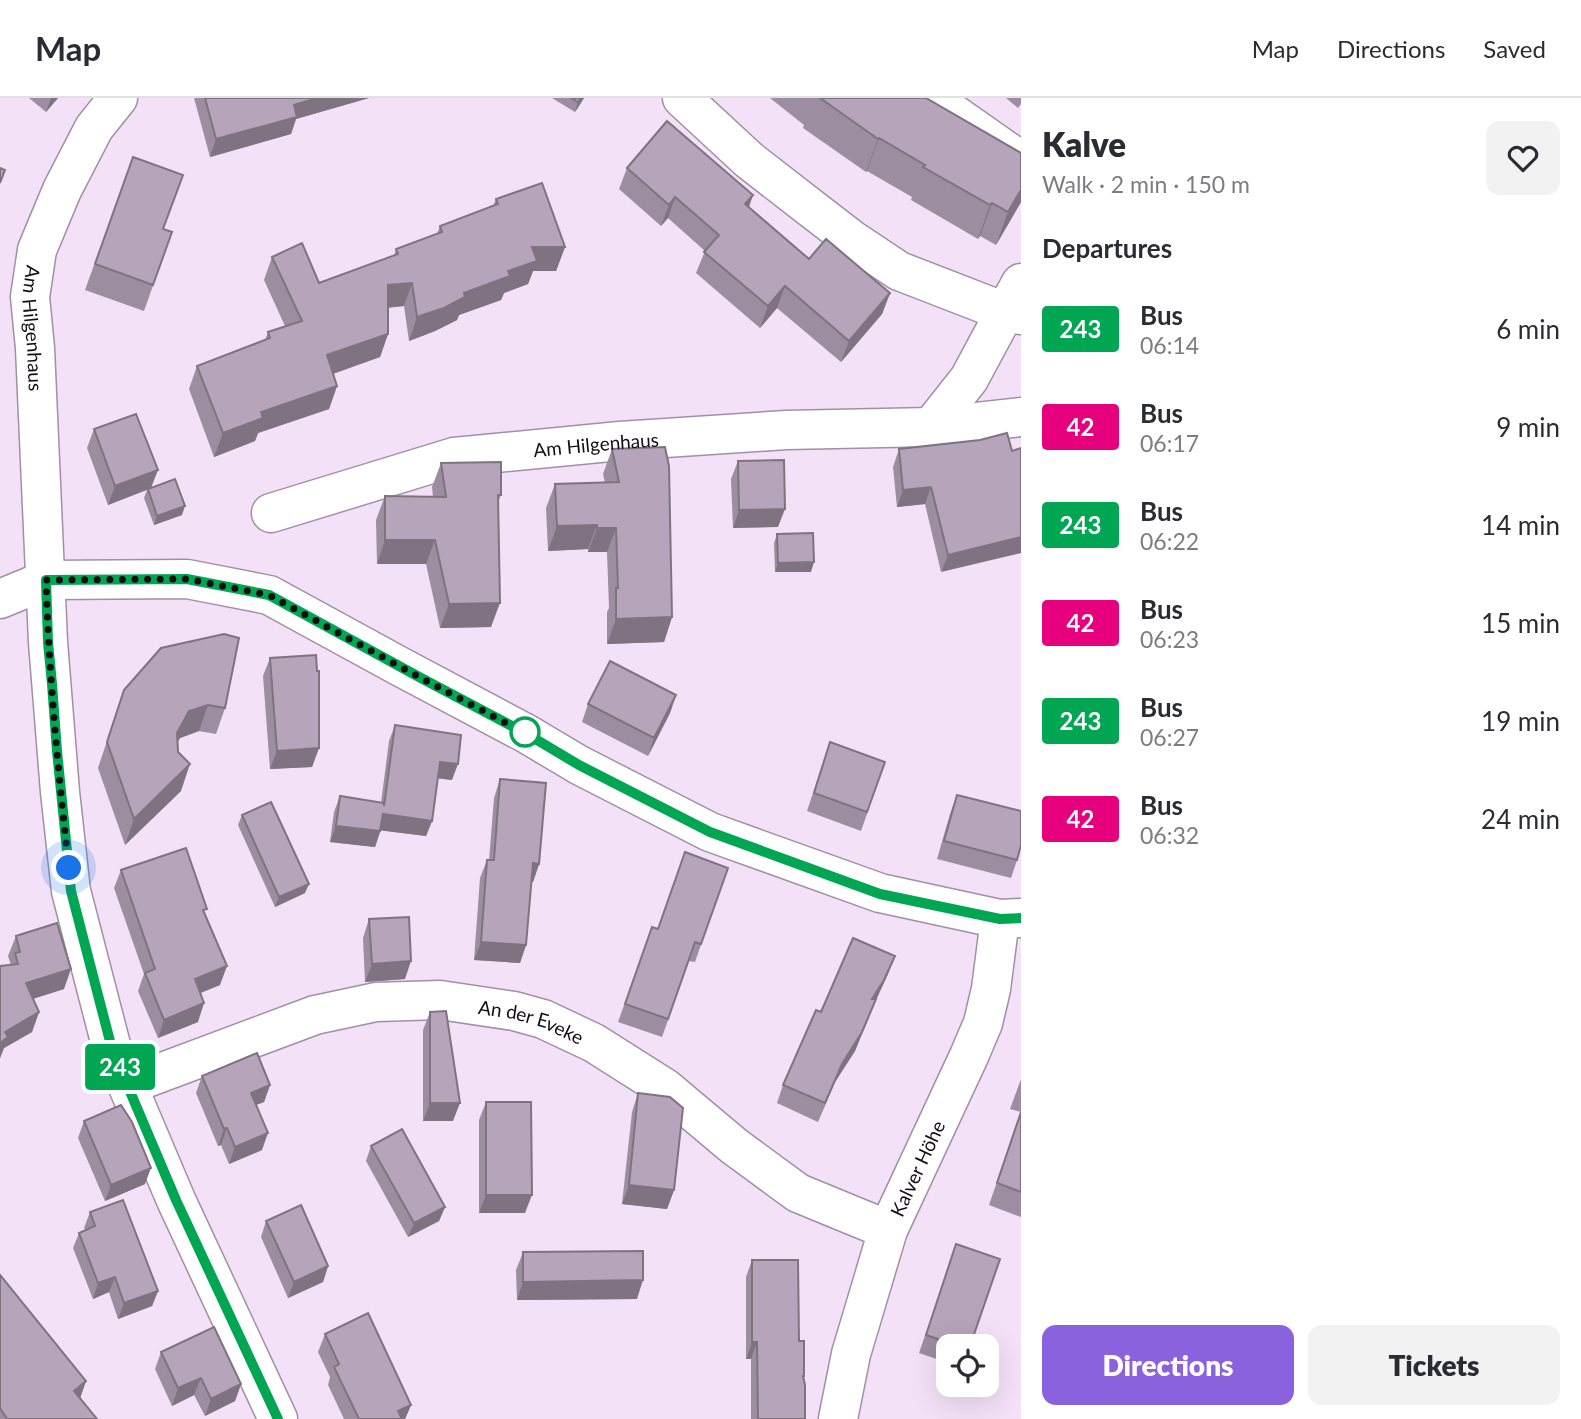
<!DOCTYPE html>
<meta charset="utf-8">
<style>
body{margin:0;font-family:Lato,sans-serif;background:#f2f2f3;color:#2b2b33;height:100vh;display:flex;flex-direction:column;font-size:26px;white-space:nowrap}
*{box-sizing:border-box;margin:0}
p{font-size:23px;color:#7c7c81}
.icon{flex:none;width:38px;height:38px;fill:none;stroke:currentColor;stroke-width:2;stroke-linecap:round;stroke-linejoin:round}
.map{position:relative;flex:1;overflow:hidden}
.drawer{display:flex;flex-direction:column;background:#fff;width:560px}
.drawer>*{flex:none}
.badge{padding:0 14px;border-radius:5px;font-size:24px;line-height:46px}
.fabs{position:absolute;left:936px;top:1236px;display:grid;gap:14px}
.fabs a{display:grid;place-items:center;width:63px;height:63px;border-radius:14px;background:#fff;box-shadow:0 7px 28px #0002;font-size:35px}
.you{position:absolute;width:35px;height:35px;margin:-18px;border:5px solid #fff;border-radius:50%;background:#1a73e8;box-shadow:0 0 0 10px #1a73e833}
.map>.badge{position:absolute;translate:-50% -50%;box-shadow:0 0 0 4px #fff}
h2{padding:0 21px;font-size:26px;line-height:63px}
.round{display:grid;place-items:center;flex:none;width:74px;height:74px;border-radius:14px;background:#f2f2f3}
.head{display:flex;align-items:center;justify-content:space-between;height:119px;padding:0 21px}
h1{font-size:33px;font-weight:800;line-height:52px}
.action{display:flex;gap:14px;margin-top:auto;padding:14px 21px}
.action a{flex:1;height:80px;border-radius:14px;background:#8a62dd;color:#fff;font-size:28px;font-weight:800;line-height:80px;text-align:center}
.action a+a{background:#f2f2f3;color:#2b2b33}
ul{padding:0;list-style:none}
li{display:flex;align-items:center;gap:21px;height:98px;padding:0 21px}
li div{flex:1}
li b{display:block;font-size:26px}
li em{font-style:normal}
li .badge{min-width:77px;font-weight:700;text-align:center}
header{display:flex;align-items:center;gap:42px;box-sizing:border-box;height:98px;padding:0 35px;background:#fff;border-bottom:2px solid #e1e1e2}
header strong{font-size:33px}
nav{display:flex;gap:38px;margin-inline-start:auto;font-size:24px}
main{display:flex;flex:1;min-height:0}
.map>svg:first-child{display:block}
</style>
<header>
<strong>Map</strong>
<nav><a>Map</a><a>Directions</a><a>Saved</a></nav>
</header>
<main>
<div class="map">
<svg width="1021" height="1321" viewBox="0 0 1021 1321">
<rect width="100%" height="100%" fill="#f3e1f8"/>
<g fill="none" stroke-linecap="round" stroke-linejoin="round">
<g stroke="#a190a5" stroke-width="41">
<g id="minor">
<path id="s1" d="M118,0L94,30L62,92L37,152L30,199L35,250L48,544L60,694L71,793L112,951L176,1102L278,1321"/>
<path d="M682,0L749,62L803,104L851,141L899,173L1005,214L1021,185"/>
<path d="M931,0L1021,63"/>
<path d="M1021,217L1005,214L969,281L931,329L1021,319"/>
<path id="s2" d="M271,415L454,359L620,343L786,332L931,329"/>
<path d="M0,501L46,482L187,481L269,497L399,568L527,636L579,667L710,734L880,795L1000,821L1021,820"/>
<path id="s3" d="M128,987L315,917L376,904L440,902L514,913L543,921L594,945L665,990L734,1048L798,1095L888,1132"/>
<path id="s4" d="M838,1321L851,1256L888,1132L969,958L983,925L991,891L1000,821"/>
</g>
</g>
<use href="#minor" stroke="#fff" stroke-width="38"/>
</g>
<path fill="#9d8da0" d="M29,0H58L46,14Z
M194,0H369L296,21L291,36L210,59Z
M552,0H584L575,14Z
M770,0H926L1021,55V104L996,147L980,138L978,141L911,102L912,99L867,73L866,74L803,30L804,27Z
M1006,0H1021V6L1018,10Z
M133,59L163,131L172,134L144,213L85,192Z
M627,70L749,109L809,161L890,195L882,216L841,264L777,210L760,230L696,175L705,153L668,120L661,128L619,91Z
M496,101L565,149L556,173H533L528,186L504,195L501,202L459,217L457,222L435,233L409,243L404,208L388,210V236L380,259L333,276L337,288L329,311L258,335L255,343L214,359L189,291L197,268L265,242L268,234L285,228L264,182L272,159L319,185L394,158L396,151L437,136L440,128L493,108Z
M94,331L152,389L182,417L154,427L144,400L147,392L108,407L87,350Z
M1007,335L941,474L925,406L897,409L893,369L899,351L980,342Z
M612,351L672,519L664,544L607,546V514L609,510L607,454H588V451L548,453L546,410L555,386L605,385L603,376Z
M738,363L778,429L733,430L731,381Z
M441,365L501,397L499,402L491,529L440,530L426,466H377L376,422L385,398L433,399L432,389Z
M777,436L811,474H775L774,445Z
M270,560L319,650L312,669L270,671L263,578Z
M124,592L225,610L216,636L199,633L180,640L178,643L181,693L125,747L98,670Z
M676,597L670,615L648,658L582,624L588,606Z
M395,627L452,682L438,680L432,723L426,738L381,732L375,749L330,744L334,714L340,698L381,705L389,643Z
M830,644L885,664L861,733L807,713Z
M500,681L539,766L533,784H531L526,847L520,865L474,862L480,780L487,762H489L494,700Z
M957,697L1017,762L1011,780L937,761L950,716Z
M242,717L305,795L275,809L238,727Z
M728,770L695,864L689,863L662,939L618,924L652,829L657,831Z
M121,772L205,818L220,887L200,895L198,924L158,940L138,893L144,876L114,790Z
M369,821L405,881L365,884L363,840Z
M16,838L64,891L33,901L39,914L32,934L4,950L0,960V868L11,867L8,858Z
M888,876L875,904L855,953L835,984L818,1024L777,1005L783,987L821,914Z
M430,914L453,1023H423V932Z
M202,978L270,987L264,1004L256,1007L262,1052L229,1066L221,1047L218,1048L196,995Z
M1021,981V1119L989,1107L1021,1014L1010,1011Z
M638,995L674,1092L667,1111L622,1106L632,1014Z
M486,1004L525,1115H479V1022Z
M84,1023L145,1086L105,1103L78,1040Z
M371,1048L445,1109L439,1123L408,1139L366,1063Z
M90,1114L158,1193L152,1208L118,1221L109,1194L93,1201L73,1150L79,1135L86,1132L84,1130Z
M266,1123L328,1168L323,1184L288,1200L261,1139Z
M523,1154L637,1201L517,1202L516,1172Z
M752,1162L799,1243L803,1281L805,1321H751V1261H746V1179Z
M950,1165L970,1248H948V1265L919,1255Z
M0,1177L86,1283L80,1300L97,1321H0Z
M325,1236L411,1307L405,1321H344L328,1287L330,1279L318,1254Z
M161,1254L241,1286L235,1303L205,1318L194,1297L172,1308L155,1271Z"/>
<path fill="#7f7382" d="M51,0H58L46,14Z
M317,0H369L296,21L291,36L210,59L216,41L294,7Z
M581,0H584L575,14L578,4Z
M879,40L867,73L866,74L878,41Z
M1021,92V104L996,147L1008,114Z
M753,97L746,118L745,106Z
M675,99L668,120L661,128L669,107Z
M992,105L980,138L978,141L990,107Z
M532,149H565L556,173H533L528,186L504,195L501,202L459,217L457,222L435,233L409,243L417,219L508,173Z
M412,185L404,208L380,210L388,187Z
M785,188L777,210L760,230L768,208Z
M890,195L882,216L841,264L849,243Z
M388,236L380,259L318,281L327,257Z
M337,288L329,311L258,335L255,343L214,359L223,335L261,314Z
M158,372L151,390L108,407L115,388Z
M931,389L925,406L897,409L903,392Z
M185,408L182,417L154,427L157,418Z
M785,411L778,429L733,430L739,412Z
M597,427L588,451L548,453L557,428Z
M597,430H616L607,454H588Z
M1021,439V455L941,474L948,457Z
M385,442H435L426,466H377Z
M814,464L811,474H775L778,465Z
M500,505L491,529L440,530L449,506Z
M672,519L664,544L607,546L616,521Z
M676,597L670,615L648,658L654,640Z
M208,607L199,633L180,640L168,661L177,635L189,613Z
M319,650L312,669L270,671L277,653Z
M440,664L458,666L452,682L435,680Z
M190,666L181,693L125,747L134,721Z
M383,716L432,723L426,738L377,732Z
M336,728L380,733L375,749L330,744Z
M533,765L539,766L533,784H526Z
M309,786L305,795L275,809L279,799Z
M481,844L526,847L520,865L474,862Z
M895,858L888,876L875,904L855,953L835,984L818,1024L842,966L872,901Z
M411,863L405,881L365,884L372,866Z
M227,868L220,887L188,900L195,881Z
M71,871L64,891L19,905L26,885Z
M204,905L198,924L158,940L164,922Z
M39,914L32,934L4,950L0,960V945L5,934Z
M270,987L264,1004L245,1011L251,995Z
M430,1005H460L453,1023H423Z
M227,1030L221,1047L218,1048L224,1031Z
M268,1035L262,1052L229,1066L235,1049Z
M151,1070L145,1086L105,1103L111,1087Z
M629,1087L674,1092L667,1111L622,1106Z
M486,1097H532L525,1115H479Z
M445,1109L439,1123L408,1139L414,1125Z
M328,1168L323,1184L288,1200L294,1184Z
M115,1179L109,1194L93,1201L98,1185Z
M643,1182L637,1201L517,1202L523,1184Z
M158,1193L152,1208L118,1221L124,1205Z
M752,1244H757L751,1261H746Z
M201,1280L194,1297L172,1308L178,1290Z
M86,1283L77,1309L74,1293Z
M241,1286L235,1303L205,1318L211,1301Z
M411,1307L405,1321H395L398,1313Z"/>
<path fill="#b6a4ba" stroke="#7f7382" stroke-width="2" d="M205,0H317L294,7L297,19L216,41Z
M571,0H581L578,4Z
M820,0H926L1021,55V92L1008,114L992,105L990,107L923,69L925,67L879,40L878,41Z
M667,23L753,97L745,106L809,161L826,141L890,195L849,243L785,188L768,208L704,154L719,137L675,99L669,107L627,70Z
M133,59L183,77L163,131L172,134L153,187L95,166Z
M0,70L5,72L0,85Z
M542,85L565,149H532L537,163L508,173L510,178L464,195L465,199L444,210L417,219L412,185L388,187V236L327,257L337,288L261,314L263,320L223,335L197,268L270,240L268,234L302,223L272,159L302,145L319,185L398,156L396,151L442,134L440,128L498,106L496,101Z
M136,316L158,372L115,388L94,331Z
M1007,335L1012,353L1021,350V439L948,457L931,389L903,392L899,351L980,342Z
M665,349L669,368L672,519L616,521V490H618L616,430H597V427L557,428L555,386L619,384L612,351Z
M784,362L785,411L739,412L738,363Z
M501,364V397H498L500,505L449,506L435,442H385V398L446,399L441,365Z
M175,381L185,408L157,418L148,391Z
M813,435L814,464L778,465L777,436Z
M224,536L239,540L225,610L208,607L189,613L177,635L178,654L190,666L134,721L107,644L124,592L161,550Z
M316,557L317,573H319V650L277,653L270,560Z
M610,563L676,597L654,640L588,606Z
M395,627L461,637L458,666L440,664L432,723L383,716L380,733L336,728L340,698L384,705V708Z
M830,644L885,664L867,714L814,695Z
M500,681L546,685L539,766L533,765L526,847L481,844L487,762H494Z
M957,697L1021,713V747L1017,762L944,743Z
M271,704L309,786L279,799L242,717Z
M186,750L207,811L203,812L227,868L195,881L204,905L164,922L145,875L155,871L121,772Z
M685,754L728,770L701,846L695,844L668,921L625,906L652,829L658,831Z
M409,819L411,863L372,866L369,821Z
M57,825L71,871L26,885L39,914L5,934L8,939L0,945V868L18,866L15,855L20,854L16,838Z
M853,840L895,858L884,882L872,901H876L862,934L842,966L825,1005L783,987L816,912L821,914Z
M446,913L460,1005H430V914Z
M257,955L270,987L251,995L268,1035L235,1049L227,1030L224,1031L202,978Z
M638,995L670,999L683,1010L674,1092L629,1087Z
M486,1004H531L532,1097H486Z
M121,1007L132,1024L151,1070L111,1087L84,1023Z
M1021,1014V1094L997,1085Z
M402,1031L445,1109L414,1125L371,1048Z
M123,1102L158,1193L124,1205L115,1179L98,1185L79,1135L95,1128L90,1114Z
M301,1107L328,1168L294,1184L277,1147L278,1146L277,1147L266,1123Z
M956,1146L1000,1161L970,1248H959L926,1237Z
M643,1153V1182L523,1184V1154Z
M752,1162H798L799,1243H804V1278H803L805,1287V1321H758L757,1244H752Z
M0,1177L86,1283L74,1293L97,1321H7L0,1310Z
M368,1215L411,1307L398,1313L402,1321H359L334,1269L339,1266L325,1236Z
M214,1229L241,1286L211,1301L201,1280L178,1290L161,1254Z"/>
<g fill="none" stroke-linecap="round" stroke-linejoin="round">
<g stroke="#fff" stroke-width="16">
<path id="line" d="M278,1321L176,1102L112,951L71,793L57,653L52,586L48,544L46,482L187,481L269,497L421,580L527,636L579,667L710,734L880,796L1000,821L1021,820"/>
</g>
<use href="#line" stroke="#00a651" stroke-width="10"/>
<path stroke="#130d14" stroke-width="7" stroke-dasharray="0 12.6" d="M69,770C58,674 49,578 46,482L187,481L269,497L421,580L527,636L525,634"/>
</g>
<circle fill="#fff" stroke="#00a651" stroke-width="3.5" cx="525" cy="634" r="14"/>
<g text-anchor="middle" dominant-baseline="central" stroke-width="5" stroke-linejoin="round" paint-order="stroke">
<g font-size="19" fill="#130d14" stroke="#fcf1ff">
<text stroke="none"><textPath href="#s1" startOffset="252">Am Hilgenhaus</textPath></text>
<text stroke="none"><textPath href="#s2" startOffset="334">Am Hilgenhaus</textPath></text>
<text stroke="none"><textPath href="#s3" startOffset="420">An der Eveke</textPath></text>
<text stroke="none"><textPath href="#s4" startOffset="264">Kalver Höhe</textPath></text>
</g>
</g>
</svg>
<div class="fabs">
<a><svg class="icon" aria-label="locate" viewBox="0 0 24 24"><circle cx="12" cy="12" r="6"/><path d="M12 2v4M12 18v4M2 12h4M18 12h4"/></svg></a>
</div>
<div class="you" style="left:69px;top:770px"></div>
<b class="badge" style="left:120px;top:969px;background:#00a651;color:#fff">243</b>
</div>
<section class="drawer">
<div class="head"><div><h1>Kalve</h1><p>Walk · 2 min · 150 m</p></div><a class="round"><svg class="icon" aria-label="heart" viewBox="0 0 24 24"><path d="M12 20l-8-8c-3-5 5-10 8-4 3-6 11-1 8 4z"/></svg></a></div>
<h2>Departures</h2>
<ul>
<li><span class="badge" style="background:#00a651;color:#fff">243</span><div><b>Bus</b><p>06:14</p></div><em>6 min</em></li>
<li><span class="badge" style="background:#e6007e;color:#fff">42</span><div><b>Bus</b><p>06:17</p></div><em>9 min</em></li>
<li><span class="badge" style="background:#00a651;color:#fff">243</span><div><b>Bus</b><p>06:22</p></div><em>14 min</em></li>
<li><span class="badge" style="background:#e6007e;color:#fff">42</span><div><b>Bus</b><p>06:23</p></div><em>15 min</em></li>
<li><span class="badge" style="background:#00a651;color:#fff">243</span><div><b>Bus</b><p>06:27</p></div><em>19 min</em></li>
<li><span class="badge" style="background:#e6007e;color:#fff">42</span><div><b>Bus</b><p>06:32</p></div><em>24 min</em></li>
</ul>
<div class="action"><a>Directions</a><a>Tickets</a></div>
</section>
</main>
